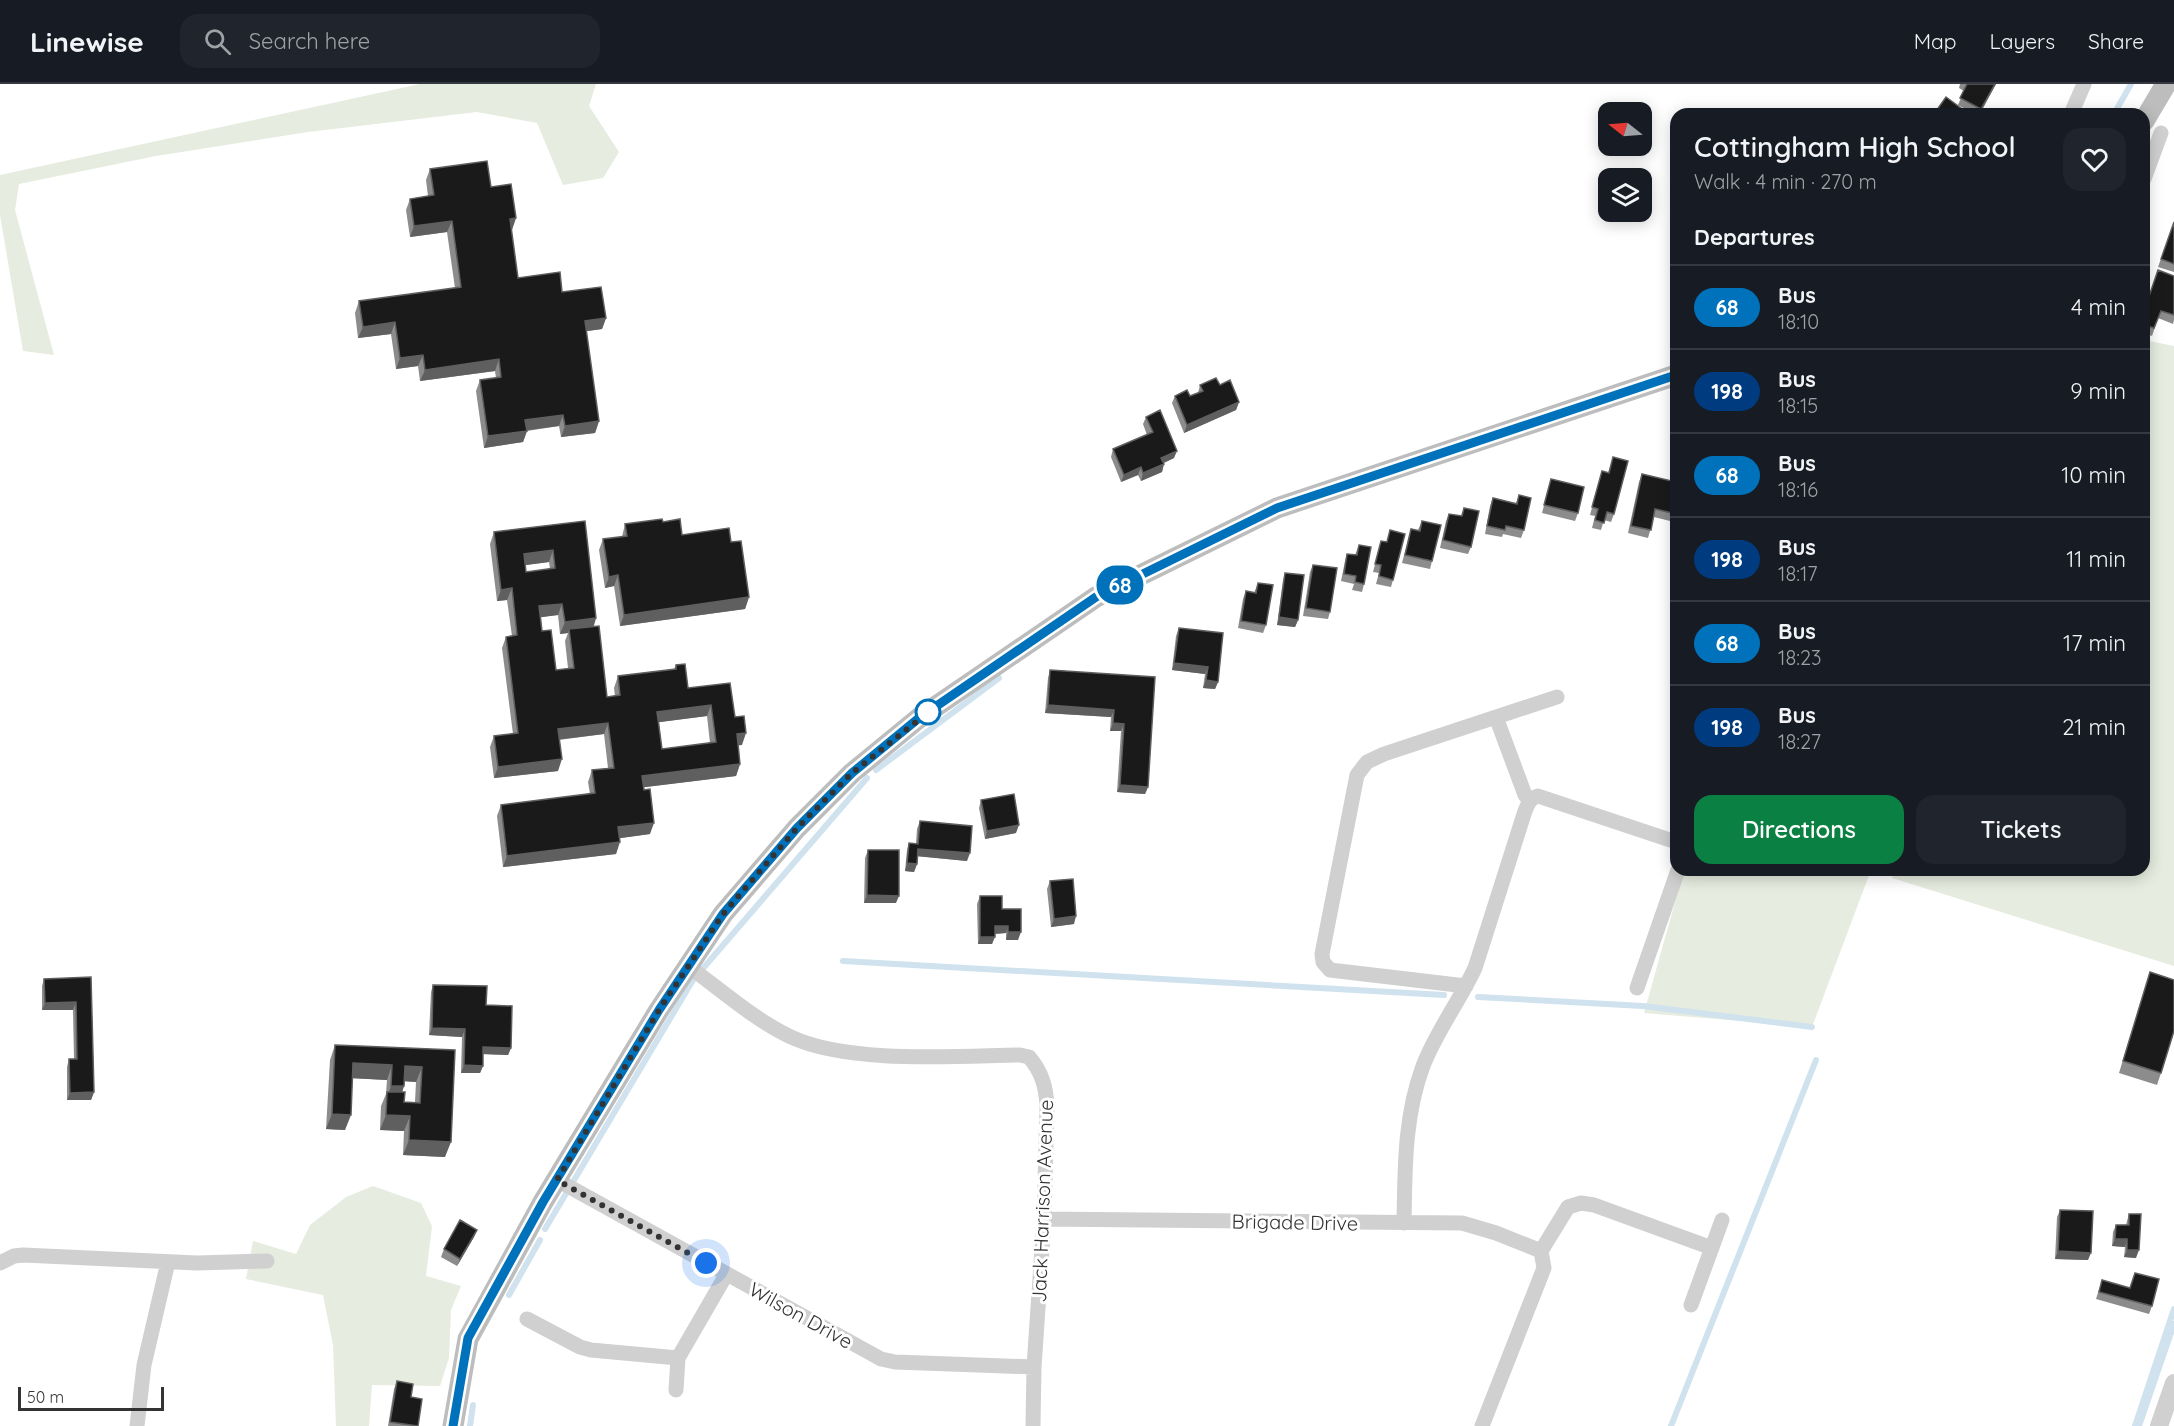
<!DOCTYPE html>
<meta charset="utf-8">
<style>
body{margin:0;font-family:Quicksand,sans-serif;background:#20242c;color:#f1f3f6;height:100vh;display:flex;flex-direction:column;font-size:22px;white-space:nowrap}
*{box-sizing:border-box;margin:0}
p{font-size:20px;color:#9ea1a6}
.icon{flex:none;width:33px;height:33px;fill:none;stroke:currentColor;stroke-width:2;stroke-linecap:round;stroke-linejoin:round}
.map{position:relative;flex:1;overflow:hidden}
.details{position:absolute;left:1670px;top:24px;width:480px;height:768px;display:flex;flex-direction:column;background:#171b24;border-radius:18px;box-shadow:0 3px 15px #0003}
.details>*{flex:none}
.badge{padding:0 12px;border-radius:20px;font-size:21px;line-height:39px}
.needle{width:39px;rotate:287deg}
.tools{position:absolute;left:1598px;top:18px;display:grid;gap:12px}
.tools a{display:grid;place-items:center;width:54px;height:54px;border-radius:12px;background:#171b24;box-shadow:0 3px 15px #0003;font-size:30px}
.scale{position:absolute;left:18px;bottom:15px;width:146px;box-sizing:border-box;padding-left:6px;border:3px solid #333;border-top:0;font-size:16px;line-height:21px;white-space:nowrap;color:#333;-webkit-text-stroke:4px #fff;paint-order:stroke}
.you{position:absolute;width:30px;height:30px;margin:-15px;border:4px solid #fff;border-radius:50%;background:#1a73e8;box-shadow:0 0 0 9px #1a73e833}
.map>.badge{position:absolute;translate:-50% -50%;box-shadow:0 0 0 3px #fff}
h2{padding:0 24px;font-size:22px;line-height:54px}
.round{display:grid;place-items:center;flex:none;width:63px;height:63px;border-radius:18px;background:#20242c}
.summary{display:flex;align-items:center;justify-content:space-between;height:102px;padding:0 24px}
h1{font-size:28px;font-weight:600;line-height:45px}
.button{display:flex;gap:12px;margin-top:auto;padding:12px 24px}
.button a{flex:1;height:69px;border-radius:18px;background:#0b8043;color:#fff;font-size:24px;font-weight:600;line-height:69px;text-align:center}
.button a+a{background:#20242c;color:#f1f3f6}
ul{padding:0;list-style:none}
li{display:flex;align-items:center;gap:18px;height:84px;padding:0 24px;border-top:2px solid #363941}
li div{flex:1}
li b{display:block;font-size:22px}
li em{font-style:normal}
li .badge{min-width:66px;font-weight:700;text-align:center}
header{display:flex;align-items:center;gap:36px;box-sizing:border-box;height:84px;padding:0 30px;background:#171b24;border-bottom:2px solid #363941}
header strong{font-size:28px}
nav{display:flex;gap:33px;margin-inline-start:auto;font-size:21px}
.search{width:420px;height:54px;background:#20242c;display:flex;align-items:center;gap:15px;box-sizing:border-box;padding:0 21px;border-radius:18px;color:#9ea1a6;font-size:22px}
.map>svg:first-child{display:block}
</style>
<header>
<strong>Linewise</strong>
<div class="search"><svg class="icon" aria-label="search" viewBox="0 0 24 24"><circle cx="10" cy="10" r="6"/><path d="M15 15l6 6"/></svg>Search here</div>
<nav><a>Map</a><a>Layers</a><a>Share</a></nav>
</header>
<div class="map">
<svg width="2174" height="1342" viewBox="0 0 2174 1342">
<rect width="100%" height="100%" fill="#fff"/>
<path fill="#e6ecdf" d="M420,0H596L589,22L619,68L603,94L563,101L537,39L477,28L308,48L156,72L19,100L15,126L54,271L23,267L0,131V91Z
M2144,256L2174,262V882L1892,794L1895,786H2144Z
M1684,786H1871L1812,943L1644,929Z
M373,1102L421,1119L432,1142L426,1192L461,1202L451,1226L449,1274L440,1302L372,1301L369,1342H336L333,1261L323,1211L246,1195L253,1157L296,1170L310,1141L346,1113Z"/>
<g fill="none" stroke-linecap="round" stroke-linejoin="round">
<path stroke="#cfe2ee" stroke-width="6" d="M2114,30L2131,0
M876,686L999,594
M843,877L1444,911
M1478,913L1643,922L1812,943
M545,1145L693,896L867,694
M509,1211L540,1156
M470,1342L473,1321
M1671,1342L1816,976
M2135,1342L2174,1225
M2139,1342L2174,1240"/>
<path stroke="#d0d0d0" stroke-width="15" d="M2071,30L2084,0
M2144,95L2161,49
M1496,633L1525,711L1530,717
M688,882C720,905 756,937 791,953C849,980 955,972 1020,971L1029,973C1042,988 1046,1003 1047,1022L1044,1135L1034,1283L1033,1342
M1466,902L1330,886L1323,878L1322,870L1357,691L1367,678L1384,670L1557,613
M1637,904L1678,786
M557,1096L881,1275L895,1278L1034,1283
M1044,1135L1462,1139L1496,1149L1541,1167
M1404,1139C1405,1086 1404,1033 1423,982C1436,948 1459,918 1475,884L1525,727C1528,720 1530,714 1538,712L1676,758
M1541,1167L1568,1123L1581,1119L1594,1121L1712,1164
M0,1179L14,1172L23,1171L197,1179L267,1177
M1691,1221L1722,1136
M527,1235L580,1263L591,1266L678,1274
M676,1306L678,1274L726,1191
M137,1342L144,1281L168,1178
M1482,1342L1544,1184L1541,1167"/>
<path stroke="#d0d0d0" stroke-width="18" d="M2159,1342L2174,1299"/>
<path stroke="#bdbdbd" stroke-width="21" d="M2144,37L2166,0
M453,1342L468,1255L543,1118L659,926L723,830L797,744L852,689L919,634L1096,513L1277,424L1676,291"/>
</g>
<path fill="#8c8c8c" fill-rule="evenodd" d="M1960,0H1996L1980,30H1974L1958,21L1964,7L1959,4Z
M430,85L491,103L516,134L511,146L518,194L562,208L606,234L602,245L586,247L599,337L595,349L561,353L559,342L527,347L523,358L484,364L476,307L480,296L496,294L495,287L420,297L418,282L396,285L391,250L358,254L355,229L359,217L455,204L447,148L410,153L406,126L410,115L428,112L426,96Z
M2174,138V188L2158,183Z
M2174,192V236L2173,240L2158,234L2152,252L2144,249V226Z
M1200,301H1220L1239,318L1236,326L1184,349L1172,319L1175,312H1190L1198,309Z
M1146,333L1174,374L1164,379L1162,388L1141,397L1138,391L1121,398L1111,373L1113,365L1147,351L1143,340Z
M1613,373L1614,430L1611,438L1604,436L1601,446L1592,444L1595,432L1590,431L1602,387L1608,389Z
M1642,390L1672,429L1670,437L1654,433L1648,454L1628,449L1639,398Z
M1551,395L1578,429L1575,437L1542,429Z
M1519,411L1524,446L1521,454L1503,450L1502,453L1485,450L1490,422L1493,414L1516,419Z
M1464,424L1471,463L1468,470L1440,464L1446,437L1449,430L1461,432Z
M585,437L596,534L594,542L607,613L615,612L614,604L618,592L674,585L676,581L688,604L735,633L742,661H738L740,680L736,692L644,703L650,750L620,754L616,770L503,783L497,732L501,721L590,710L588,698L592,686L608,684L604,650L559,656L558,687L494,694L490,663L494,652L513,650L502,564L506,553L512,552L507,516L497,517L490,460L494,448ZM549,478L550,485L526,488L525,481ZM558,531L560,550L568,549L565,557L568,584L556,586L542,547L541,533ZM707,632L710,659L662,665L659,638Z
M1422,437L1432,477L1430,485L1402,479L1411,445L1418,446Z
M663,438L682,451L731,458L749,513L745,525L620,542L614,502L605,504L599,466L603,455L622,453L625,440Z
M1390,446L1393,496L1391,503L1376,500L1379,489L1373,488L1381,457L1387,458Z
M1359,461L1364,500L1362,508L1352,506L1354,500L1341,497L1345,477L1347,470L1355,471Z
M1313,481L1330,528L1328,535L1303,532L1310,488Z
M1285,489L1298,536L1295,543L1277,541L1283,496Z
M1258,499L1266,541L1263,549L1238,544L1243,515L1246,507L1254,509Z
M1179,544L1218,598L1215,605L1203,604L1205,590L1172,586L1176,552Z
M1050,586L1155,593L1148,703L1145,710L1117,708L1121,647H1110L1111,633L1045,629L1048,594Z
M981,716L1016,749L985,755L979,724Z
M920,737L967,777L917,772V780L914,788L905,787L907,766L909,759H916L917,745Z
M868,766L896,819H864L865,774Z
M1050,797L1074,840L1051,843L1047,805Z
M980,812L1002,825L1018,856H1006V849L995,850L992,860H978L977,820Z
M2150,888L2161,989L2157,1001L2119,989Z
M91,893L94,1008L91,1016H67V983L69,975H74L73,926H42V902L44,895Z
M433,901L511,964L508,971L483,970V982L480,989H461L462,953L429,951L431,908Z
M335,961L455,966L445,1073L403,1071L404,1047L380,1046L381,1022L386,1010L387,996L352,994L345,1046L326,1045L330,976ZM405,997L416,998L415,1018H404L402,1008L404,1002Z
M2060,1126L2088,1176L2055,1175L2057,1133Z
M2129,1130L2136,1174L2124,1173L2125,1163L2112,1162L2113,1148L2116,1141H2126L2127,1137Z
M477,1146L474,1153L457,1182L441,1173L444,1165Z
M2135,1189L2152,1222L2149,1230L2096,1215L2102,1196L2130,1204Z
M397,1297L411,1313L418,1342H388L394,1305Z"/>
<path fill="#5f5f5f" d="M1995,0H1996L1979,30L1981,25Z
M516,134L512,146H506L510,135Z
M452,137L447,148L410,153L414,142Z
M606,234L602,245L581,248L585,237Z
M395,238L391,250L358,254L363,243Z
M423,271L418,282L396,285L400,274Z
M499,275L495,287L420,297L425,286Z
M1239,318L1236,326L1184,349L1187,341Z
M563,331L559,342L521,347L525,336Z
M599,337L595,349L561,353L565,342Z
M527,347L523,358L484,364L488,352Z
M1177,367L1174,374L1159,381L1161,374Z
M1164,380L1162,388L1141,397L1143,389Z
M1141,383L1138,391L1121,398L1124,391Z
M553,466L549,478L519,482L524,470Z
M618,491L614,502L605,504L609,493Z
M512,504L507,516L497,517L501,506Z
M749,513L745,525L620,542L624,531Z
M562,520L558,531L535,534L539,522Z
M1279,533L1298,536L1295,543L1277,541Z
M596,534L592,546L569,545L568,549L560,550L565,538Z
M1174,579L1208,583L1205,590L1172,586Z
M1206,596L1218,598L1215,605L1203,604Z
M711,621L707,632L653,639L657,628Z
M1048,621L1114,626L1111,633L1045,629Z
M608,639L604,650L554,656L558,645Z
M1113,639L1124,640L1121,647H1110Z
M746,649L742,661L733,662L737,650Z
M562,675L558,687L494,694L498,683Z
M740,680L736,692L638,704L642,692Z
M1120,701L1148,703L1145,710L1117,708Z
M654,739L650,750L614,755L618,743Z
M1019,741L1016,749L985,755L987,747Z
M620,758L616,770L503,783L507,772Z
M918,765L970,769L967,777L915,772Z
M907,779L917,780L914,788L905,787Z
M867,811L899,812L896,819H864Z
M1076,832L1074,840L1051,843L1054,835Z
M995,842H1008L1006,849L992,850Z
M1008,848H1021L1018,856H1006Z
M980,853H995L992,860H978Z
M76,918L73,926H42L45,919Z
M432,944L465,945L462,953L429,951Z
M483,963L511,964L508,971L481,970Z
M353,979L392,981L387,996L348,994Z
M464,981L483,982L480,989H461Z
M405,982L422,983L416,998L400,997Z
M391,1002H404L399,1017L387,1014Z
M94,1008L91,1016H67L70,1009Z
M332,1030L351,1031L345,1046L326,1045Z
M386,1031L410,1032L404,1047L380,1046Z
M409,1056L451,1058L445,1073L403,1071Z
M477,1146L474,1153L457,1182L460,1175Z
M2115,1155H2127L2125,1163L2112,1162Z
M2127,1166H2139L2136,1174L2124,1173Z
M2058,1167L2091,1169L2088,1176L2055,1175Z"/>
<path fill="#1a1a1a" stroke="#5f5f5f" stroke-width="1.5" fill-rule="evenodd" d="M1967,0H1995L1981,25L1960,14Z
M1946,13L1962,25L1958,30H1934Z
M487,77L491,103L511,100L516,134L510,135L518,194L560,188L562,208L601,203L606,234L585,237L599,337L565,342L563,331L525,336L527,347L488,352L480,296L501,293L499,275L425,286L423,271L400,274L395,238L363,243L359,217L461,203L452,137L414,142L410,115L434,111L430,85Z
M2174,138V180L2161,175Z
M2158,186L2174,192V231L2161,227L2154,244L2144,241V227Z
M1216,294L1220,301L1230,296L1239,318L1187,341L1175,312L1187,306L1190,312L1203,307L1200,301Z
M1160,326L1177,367L1161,374L1164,380L1143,389L1141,383L1124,391L1113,365L1153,348L1146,333Z
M1613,373L1628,377L1614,430L1607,428L1604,439L1595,436L1598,425L1592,423L1602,387L1609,389Z
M1642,390L1676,398V415L1672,429L1655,425L1651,446L1631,442Z
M1551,395L1584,403L1578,429L1544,421Z
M1519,411L1531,414L1524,446L1506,442L1505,446L1487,442L1493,414L1517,420Z
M1464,424L1479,427L1471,463L1443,456L1449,430L1462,432Z
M662,435L663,438L680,435L682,451L729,444L731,458L741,457L749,513L624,531L618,491L609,493L603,455L627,452L625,440Z
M585,437L596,534L565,538L562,520L539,522L542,547L551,546L556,586L574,584L569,545L599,542L607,613L620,611L618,592L676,585V581L685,580L688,604L730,599L735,633L744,632L746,649L737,650L740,680L642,692L644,706L650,705L654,739L618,743L620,758L507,772L501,721L595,709L592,686L614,684L608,639L558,645L562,675L498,683L494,652L518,649L506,553L517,551L512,504L501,506L494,448ZM553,466L555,484L526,488L524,470ZM711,621L716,658L662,665L657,628Z
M1422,437L1441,441L1432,477L1405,471L1411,445L1420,447Z
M1390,446L1405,450L1393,496L1379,492L1381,481L1375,480L1381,457L1387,458Z
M1359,461L1371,463L1364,500L1355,498L1356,492L1344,490L1347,470L1357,471Z
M1313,481L1337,484L1330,528L1306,524Z
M1285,489L1304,491L1298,536L1279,533Z
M1258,499L1273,501L1266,541L1241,537L1246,507L1256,509Z
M1179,544L1223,549L1218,598L1206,596L1208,583L1174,579Z
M1050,586L1155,593L1148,703L1120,701L1124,640L1113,639L1114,626L1048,621Z
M1014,710L1019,741L987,747L981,716Z
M920,737L972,742L970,769L918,765L917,780L907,779L909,759L918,760Z
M868,766H899V812L867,811Z
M1073,795L1076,832L1054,835L1050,797Z
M980,812H1002V825H1021V848H1008V842H995V853H980Z
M2150,888L2174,896V947L2161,989L2123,977Z
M91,893L94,1008L70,1009L69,975H77L76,918L45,919L44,895Z
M433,901L487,902L486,921L512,922L511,964L483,963V982L464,981L465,945L432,944Z
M335,961L455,966L451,1058L409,1056L410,1032L386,1031L387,1008H405L404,1018L420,1019L422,983L405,982L404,1002H391L392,981L353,979L351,1031L332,1030Z
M2060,1126L2093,1127L2091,1169L2058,1167Z
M2129,1130H2141L2139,1166H2127V1155H2115L2116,1141H2129Z
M460,1136L477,1146L460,1175L444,1165Z
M2135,1189L2159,1195L2152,1222L2099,1208L2102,1196L2130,1204Z
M397,1297L413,1300L411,1313L422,1315L418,1342L390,1338Z"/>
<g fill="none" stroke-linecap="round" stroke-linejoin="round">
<g stroke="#fff" stroke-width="14">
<path id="line" d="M453,1342L468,1254L543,1118L659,926L723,830L797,744L852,689L919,634L1096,513L1277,424L1676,291"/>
</g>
<use href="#line" stroke="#0072bc" stroke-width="9"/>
<path stroke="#333" stroke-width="6" stroke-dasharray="0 10.8" d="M706,1179L557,1096L659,926L723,830L797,744L852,689L936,622L928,628"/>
</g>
<circle fill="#fff" stroke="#0072bc" stroke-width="3" cx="928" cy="628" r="12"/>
<g text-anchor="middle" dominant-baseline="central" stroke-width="6" stroke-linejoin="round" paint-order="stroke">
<g font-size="20" fill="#333" stroke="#fff">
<text transform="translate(1042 1117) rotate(-88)">Jack Harrison Avenue</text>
<text transform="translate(1295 1138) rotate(1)">Brigade Drive</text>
<text transform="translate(801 1231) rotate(29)">Wilson Drive</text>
</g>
</g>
</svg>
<div class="tools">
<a><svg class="needle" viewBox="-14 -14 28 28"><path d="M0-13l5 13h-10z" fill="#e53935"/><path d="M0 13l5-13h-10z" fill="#9ea1a6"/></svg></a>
<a><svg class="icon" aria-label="layers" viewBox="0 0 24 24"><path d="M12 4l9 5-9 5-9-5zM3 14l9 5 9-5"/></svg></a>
</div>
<div class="scale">50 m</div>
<div class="you" style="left:706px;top:1179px"></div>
<b class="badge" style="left:1120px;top:501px;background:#0072bc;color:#fff">68</b>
<section class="details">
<div class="summary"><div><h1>Cottingham High School</h1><p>Walk · 4 min · 270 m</p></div><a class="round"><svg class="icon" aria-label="heart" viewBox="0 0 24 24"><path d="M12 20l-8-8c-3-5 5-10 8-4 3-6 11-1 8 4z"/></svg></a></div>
<h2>Departures</h2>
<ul>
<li><span class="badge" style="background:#0072bc;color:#fff">68</span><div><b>Bus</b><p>18:10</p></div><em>4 min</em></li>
<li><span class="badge" style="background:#003b80;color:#fff">198</span><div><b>Bus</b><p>18:15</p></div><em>9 min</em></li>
<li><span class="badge" style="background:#0072bc;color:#fff">68</span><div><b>Bus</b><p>18:16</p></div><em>10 min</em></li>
<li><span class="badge" style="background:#003b80;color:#fff">198</span><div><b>Bus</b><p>18:17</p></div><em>11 min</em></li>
<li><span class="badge" style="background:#0072bc;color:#fff">68</span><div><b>Bus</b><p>18:23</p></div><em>17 min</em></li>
<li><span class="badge" style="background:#003b80;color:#fff">198</span><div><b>Bus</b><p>18:27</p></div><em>21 min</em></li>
</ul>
<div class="button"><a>Directions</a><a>Tickets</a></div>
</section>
</div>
